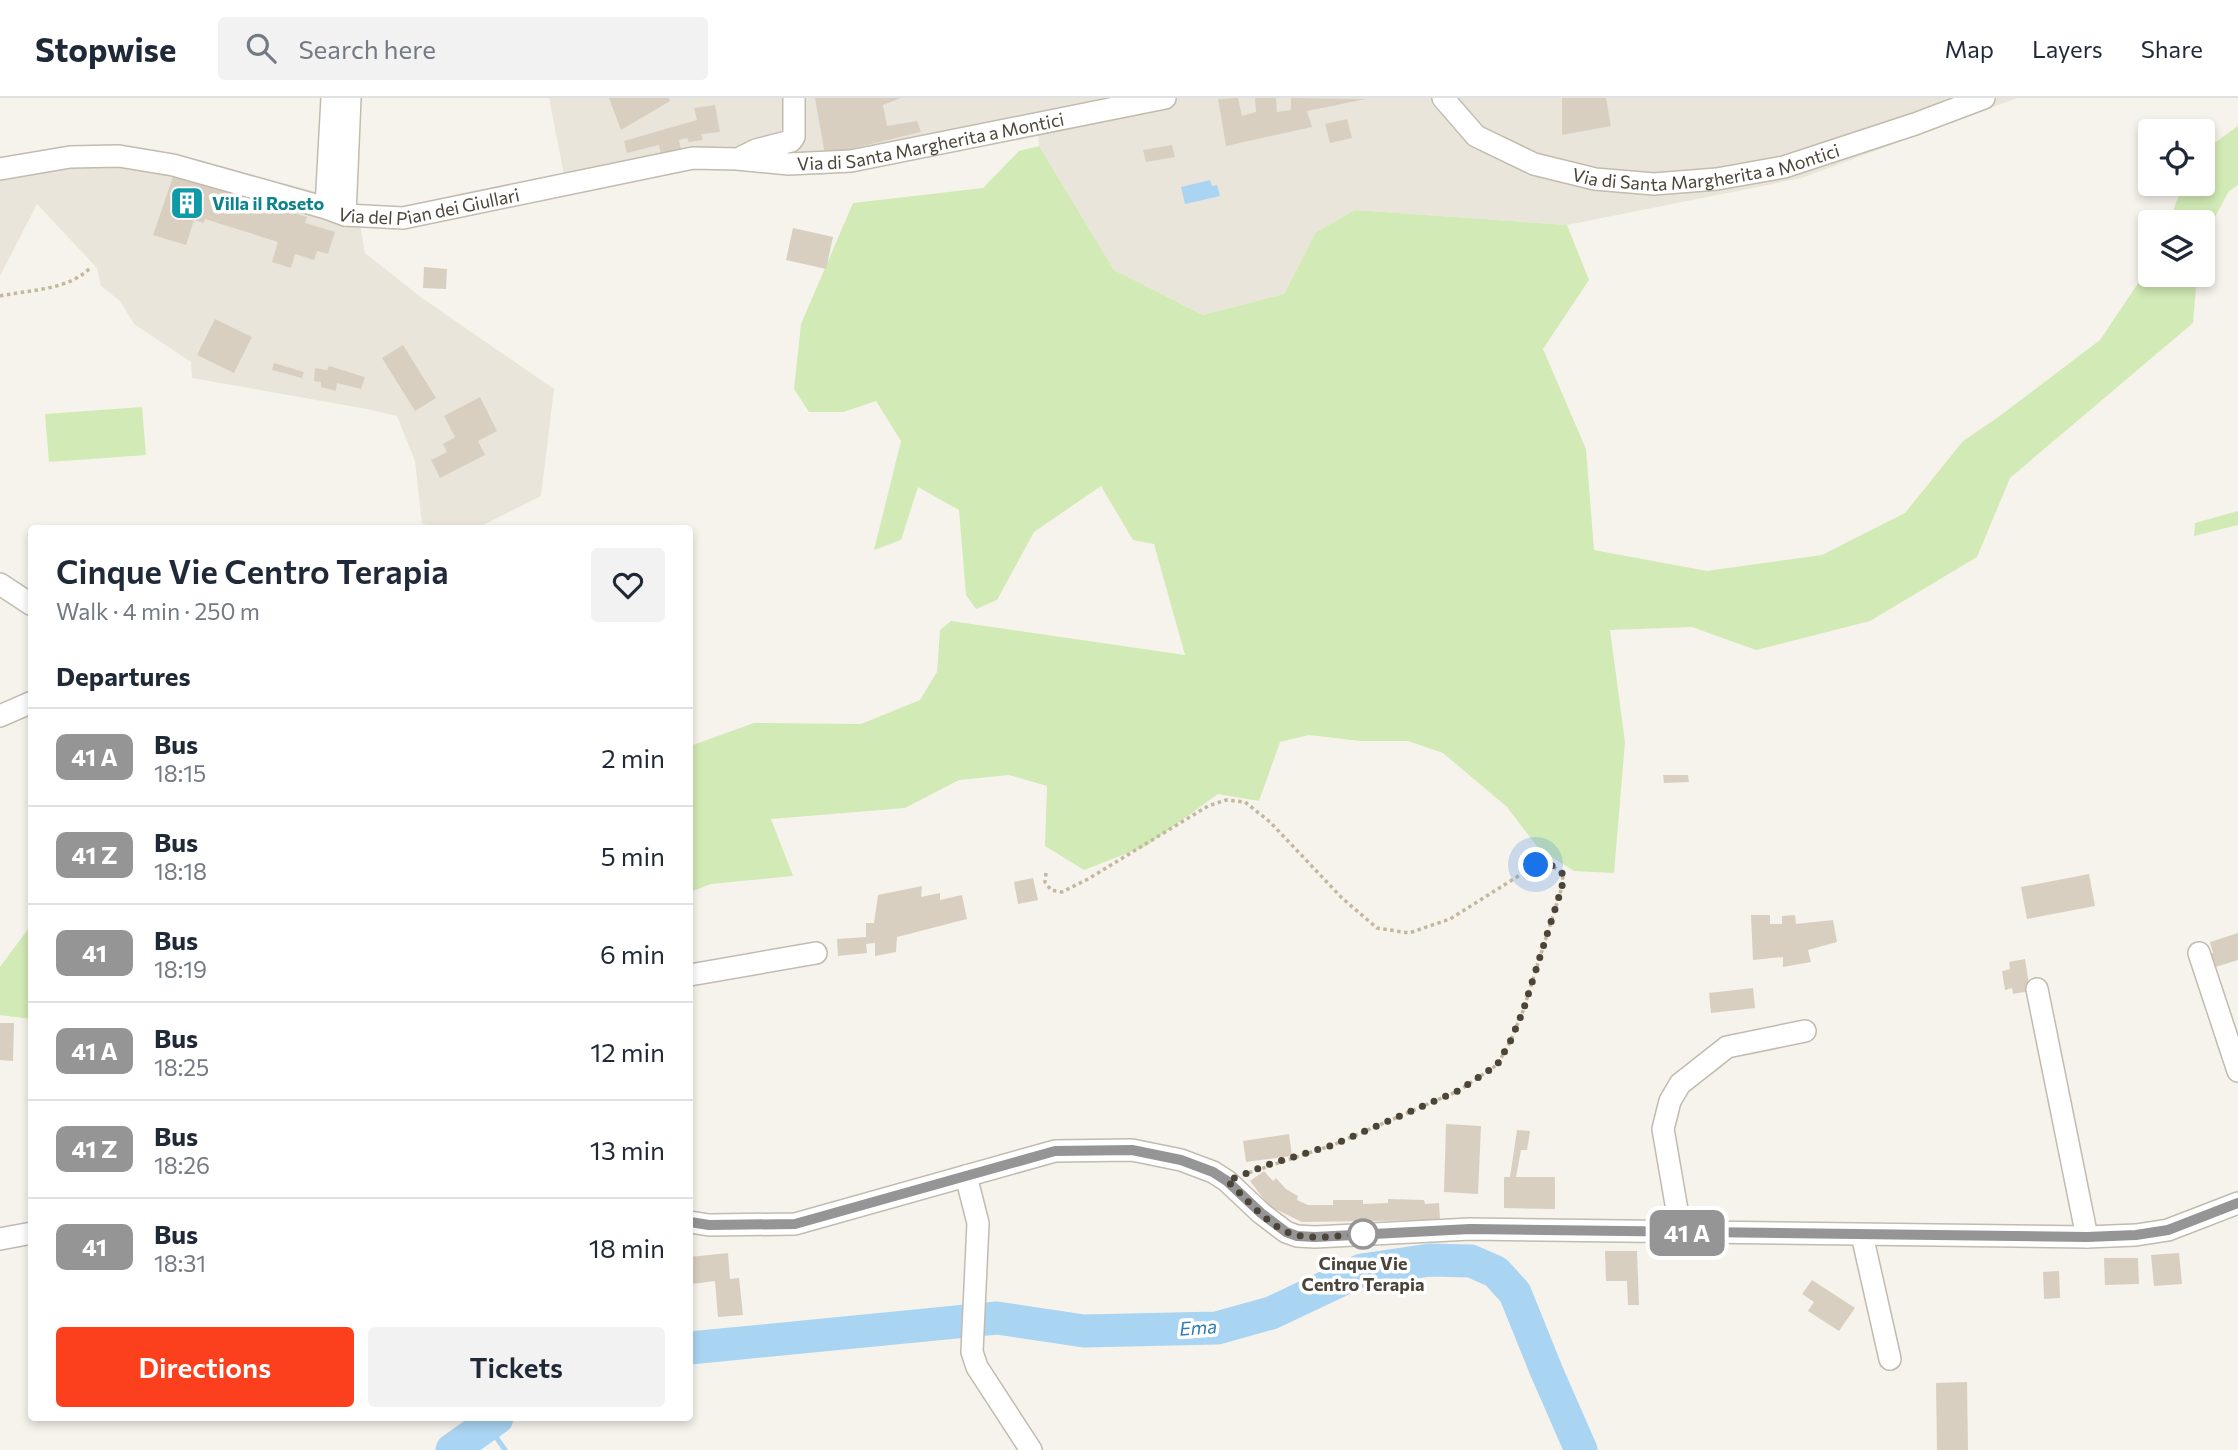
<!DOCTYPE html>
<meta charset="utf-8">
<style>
body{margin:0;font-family:Commissioner,sans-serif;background:#f2f2f3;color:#1f2937;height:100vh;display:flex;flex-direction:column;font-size:26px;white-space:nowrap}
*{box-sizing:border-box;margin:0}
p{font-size:23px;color:#747a83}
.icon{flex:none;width:38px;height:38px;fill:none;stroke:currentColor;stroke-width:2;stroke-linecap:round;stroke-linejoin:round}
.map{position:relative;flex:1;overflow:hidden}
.sheet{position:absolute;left:28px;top:427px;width:665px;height:896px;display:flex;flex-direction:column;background:#fff;border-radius:7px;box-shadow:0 4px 10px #0003}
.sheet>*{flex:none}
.badge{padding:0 14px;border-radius:10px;font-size:24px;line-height:46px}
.buttons{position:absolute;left:2138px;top:21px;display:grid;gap:14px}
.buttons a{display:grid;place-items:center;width:77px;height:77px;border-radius:7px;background:#fff;box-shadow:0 4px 10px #0003;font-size:35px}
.you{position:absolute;width:35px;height:35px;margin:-18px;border:5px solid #fff;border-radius:50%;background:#1a73e8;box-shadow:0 0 0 10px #1a73e833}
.map>.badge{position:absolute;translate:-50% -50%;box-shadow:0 0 0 4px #fff}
h2{padding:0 28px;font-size:26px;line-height:63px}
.round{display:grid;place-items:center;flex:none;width:74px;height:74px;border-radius:7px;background:#f2f2f3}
.overview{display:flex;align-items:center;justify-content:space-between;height:119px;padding:0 28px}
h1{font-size:33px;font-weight:600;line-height:52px}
.action{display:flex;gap:14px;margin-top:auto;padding:14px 28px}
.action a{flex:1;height:80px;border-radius:7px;background:#fc3f1d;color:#fff;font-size:28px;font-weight:600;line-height:80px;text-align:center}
.action a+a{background:#f2f2f3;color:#1f2937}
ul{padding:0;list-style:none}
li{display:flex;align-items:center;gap:21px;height:98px;padding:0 28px;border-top:2px solid #e0e1e3}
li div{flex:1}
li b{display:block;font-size:26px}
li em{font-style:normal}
li .badge{min-width:77px;font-weight:700;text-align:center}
header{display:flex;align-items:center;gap:42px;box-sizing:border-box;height:98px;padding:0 35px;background:#fff;border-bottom:2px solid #e0e1e3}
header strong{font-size:33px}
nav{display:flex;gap:38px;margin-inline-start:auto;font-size:24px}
.search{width:490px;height:63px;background:#f2f2f3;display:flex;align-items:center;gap:18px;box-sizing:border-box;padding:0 24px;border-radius:7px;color:#747a83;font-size:26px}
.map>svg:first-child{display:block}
</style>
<header>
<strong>Stopwise</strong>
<div class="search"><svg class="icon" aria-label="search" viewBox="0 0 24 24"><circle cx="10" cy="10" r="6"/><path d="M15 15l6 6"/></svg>Search here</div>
<nav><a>Map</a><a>Layers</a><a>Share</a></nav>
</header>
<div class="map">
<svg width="2238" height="1352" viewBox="0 0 2238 1352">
<rect width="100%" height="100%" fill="#f6f3ec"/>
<path fill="#eae5da" d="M549,0H2017L1802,80L1567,127L1355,112L1316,134L1284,196L1203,217L1114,172L1039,48L1038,33L821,77L759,70L681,71L568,97Z
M68,51L164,54L356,104L365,155L422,200L554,291L541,398L477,430H453L422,426L415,363L397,318L367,311L192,280L191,264L134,226L120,203L101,188L97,170L37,106L0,178V62Z"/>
<path fill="#d2eab5" d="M2238,28V87L2229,93L2203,141V124H2170L2176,104L2186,86H2203V55L2206,51Z
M1039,48L1114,172L1203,217L1284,196L1316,134L1355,112L1567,127L1589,182L1543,251L1586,351L1594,452L1707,473L1822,457L1905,415L1963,343L1997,320L2100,242L2151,166V177H2197L2193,225L2010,380L1977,459L1870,523L1756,552L1692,529L1610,532L1625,644L1614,775L1574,773L1539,751L1507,709L1443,655L1408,643H1360L1309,637L1280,644L1259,703L1218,696L1146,748L1084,772L1045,748L1047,688L1009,677L959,682L905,710L771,721L793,778L711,786L690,794V648L754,625L861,626L920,602L937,574L940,532L951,523L1185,557L1154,446L1133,442L1101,388L1034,434L997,502L976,511L966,497L959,412L918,389L901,442L874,452L901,343L876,303L843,314H809L794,291L801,226L853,105L983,90L1019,53Z
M142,309L146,357L49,364L45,316Z
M2238,413V427L2194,438L2195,425Z
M31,827V921L0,917V869Z"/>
<path fill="#a9d4f2" d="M1210,82L1212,88L1217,87L1220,98L1185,106L1181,89Z"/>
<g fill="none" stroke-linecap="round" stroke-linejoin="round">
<path stroke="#a9d4f2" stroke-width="5" d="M487,1326L505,1352"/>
<path stroke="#a9d4f2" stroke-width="33" d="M690,1250L997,1220L1084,1233L1217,1230L1271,1215L1362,1172L1430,1162L1471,1163L1496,1174L1515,1195L1546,1272L1581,1352
M452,1352L497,1320"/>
</g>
<path fill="#d8cfc1" d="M609,0H669L670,3L621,32Z
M815,0H901L883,7L887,28L917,23L921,34L825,57Z
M1238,0L1242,18L1256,14L1255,0H1276L1277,14L1291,12V0L1366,1L1307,13L1312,29L1226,48L1218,1Z
M1562,0H1606L1611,28L1562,37Z
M715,7L720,34L701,36L703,42L689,44L687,40L679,42L681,53L661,56L659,47L627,55L624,43L697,22L694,10Z
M1347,21L1352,40L1330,45L1325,26Z
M1172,47L1175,59L1146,64L1143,52Z
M173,79L215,90L307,119L305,125L335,134L328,156L317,153L314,162L295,156L291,170L272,164L278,144L205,121L204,125L194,122L186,147L153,137Z
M793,130L833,139L826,171L786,162Z
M424,169L447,171L446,191L423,190Z
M215,221L252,239L234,275L197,257Z
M403,247L436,300L415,313L382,260Z
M274,265L304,274L302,280L272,272Z
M329,268L365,279L361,291L337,285L336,293L321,289V284L314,283L315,270L327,272Z
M480,299L497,333L478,343L485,357L440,380L431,362L447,354L443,346L455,339L444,318Z
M1663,677H1688L1689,684L1664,685Z
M2089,776L2095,808L2027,821L2021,789Z
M1033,780L1038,802L1018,806L1014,784Z
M922,788L921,799L940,795V802L962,797L967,821L897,839L896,854L875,858V845L866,846L867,855L838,858L837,841L866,839V825H874L878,797Z
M1751,817H1770V826H1782V818L1795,817L1796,826L1833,822L1837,844L1808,852L1811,864L1783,869V859L1753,862Z
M2238,835V862L2212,870L2208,857L2213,855L2210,844Z
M2025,861L2030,893L2013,896L2012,890L2005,892L2002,873L2010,871L2009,864Z
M1753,890L1755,910L1711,915L1709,895Z
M0,925H14L13,963L0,962Z
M1446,1026L1481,1028L1478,1096L1444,1094Z
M1517,1032L1530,1033L1527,1052H1521L1516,1079H1555V1111L1504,1110V1079H1510Z
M1289,1036L1292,1058L1246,1064L1243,1043Z
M1264,1073L1273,1083L1276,1080L1286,1091L1298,1098L1297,1102L1308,1107H1333V1102H1363V1106L1388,1105V1101L1424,1102L1425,1106L1439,1105L1440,1122L1302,1124L1269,1108L1250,1083Z
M1605,1153H1637L1639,1207H1628L1627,1183H1606Z
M728,1155L730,1181L739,1180L743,1217L718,1219L715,1183L692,1186L690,1159Z
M2179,1155L2182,1186L2154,1188L2151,1157Z
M2104,1160H2138L2139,1186L2105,1187Z
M2059,1173L2060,1200L2044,1201L2043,1174Z
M1812,1182L1855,1210L1839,1233L1808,1213L1814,1204L1802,1196Z
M1967,1284L1968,1352H1937L1936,1285Z"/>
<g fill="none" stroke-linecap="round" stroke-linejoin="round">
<g stroke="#c2bbae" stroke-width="24">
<g id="minor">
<path id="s1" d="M1443,0L1476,38L1534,66L1595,81L1654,86L1717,81L1784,69L1915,26L1984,0"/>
<path d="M742,59L756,52L791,43L794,39V0"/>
<path id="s2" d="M0,71L70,59L119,58L173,67L326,110L345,117L403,120L693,60L737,61L789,66L851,63L1165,0"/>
<path d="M326,110L332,0"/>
<path d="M345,117L350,0"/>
<path d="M0,486L32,507"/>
<path d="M0,618L32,604"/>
<path d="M2199,855L2238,973"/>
<path d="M690,877L816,855"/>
<path d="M2037,891L2087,1139"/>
<path d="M966,1078L978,1125L972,1254L977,1269L1031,1352"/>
<path d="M690,1124L709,1127L795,1126L1055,1053L1132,1052L1181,1062L1213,1074L1227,1083L1261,1115L1286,1134L1297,1138L1315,1139L1470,1131L2087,1139L2136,1137L2168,1132L2238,1105"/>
<path d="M1681,1135L1663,1031L1670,1003L1680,986L1727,949L1805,933"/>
<path d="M1862,1137L1890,1261"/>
<path d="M0,1141L32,1135"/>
</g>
</g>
<path stroke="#c4b79f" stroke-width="3.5" stroke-dasharray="3.5 3.5" stroke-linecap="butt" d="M0,198C29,192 70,192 91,169
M1046,775L1045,784L1051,792L1062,794L1088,781L1208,708L1226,702L1245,704L1270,724L1342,800L1377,830L1409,835L1450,821L1536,767H1551L1563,776L1562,789L1523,913L1510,944L1497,967L1458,993L1333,1047L1245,1076"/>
<use href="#minor" stroke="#fff" stroke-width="21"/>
</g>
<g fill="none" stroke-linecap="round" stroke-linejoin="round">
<g stroke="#fff" stroke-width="16">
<path id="line" d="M690,1124L709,1127L795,1126L1055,1053L1132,1052L1181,1062L1213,1074L1227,1083L1261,1115L1286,1134L1297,1138L1315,1139L1470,1131L2087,1139L2136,1137L2168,1132L2238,1105"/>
</g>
<use href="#line" stroke="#969595" stroke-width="10"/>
<path stroke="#4b4439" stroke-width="7" stroke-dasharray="0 12.6" d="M1363,1136C1342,1137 1318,1142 1296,1137C1269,1131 1247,1100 1227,1083L1270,1066L1333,1047L1458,993L1497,967L1510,944L1523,913L1562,789L1563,776L1551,767H1536"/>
</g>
<defs>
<g id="building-square" transform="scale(1.75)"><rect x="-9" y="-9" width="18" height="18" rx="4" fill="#0f9aa8" stroke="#fff"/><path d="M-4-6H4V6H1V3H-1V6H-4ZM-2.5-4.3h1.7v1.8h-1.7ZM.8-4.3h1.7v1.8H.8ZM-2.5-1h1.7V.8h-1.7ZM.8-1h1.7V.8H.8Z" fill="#fff"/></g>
</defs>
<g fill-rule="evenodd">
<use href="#building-square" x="187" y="105"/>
</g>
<circle fill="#fff" stroke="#969595" stroke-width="3.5" cx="1363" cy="1136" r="14"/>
<g text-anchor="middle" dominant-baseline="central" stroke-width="7" stroke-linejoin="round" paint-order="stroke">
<g font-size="18" fill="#4b4439" stroke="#fff">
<text stroke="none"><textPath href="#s2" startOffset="948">Via di Santa Margherita a Montici</textPath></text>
<text stroke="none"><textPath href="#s1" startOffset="290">Via di Santa Margherita a Montici</textPath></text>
<text stroke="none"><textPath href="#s2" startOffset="439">Via del Pian dei Giullari</textPath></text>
</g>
<g font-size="18" font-weight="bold" fill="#0d838f" stroke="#fff" text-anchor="start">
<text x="212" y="105">Villa il Roseto</text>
</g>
<g font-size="18" font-weight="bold" fill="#4b4439" stroke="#fff">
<text x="1363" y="1165">Cinque Vie<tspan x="1363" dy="21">Centro Terapia</tspan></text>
</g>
<g font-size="19" font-style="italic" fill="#2e7ab2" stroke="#fff">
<text transform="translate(1198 1229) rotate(-4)">Ema</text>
</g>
</g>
</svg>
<div class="buttons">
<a><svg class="icon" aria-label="locate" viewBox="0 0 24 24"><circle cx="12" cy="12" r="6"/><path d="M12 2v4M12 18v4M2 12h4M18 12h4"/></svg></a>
<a><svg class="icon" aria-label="layers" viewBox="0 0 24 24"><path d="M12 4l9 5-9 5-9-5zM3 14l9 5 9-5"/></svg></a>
</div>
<div class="you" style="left:1536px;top:767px"></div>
<b class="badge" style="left:1687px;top:1135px;background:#969595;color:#fff">41 A</b>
<section class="sheet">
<div class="overview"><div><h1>Cinque Vie Centro Terapia</h1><p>Walk · 4 min · 250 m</p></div><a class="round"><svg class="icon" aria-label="heart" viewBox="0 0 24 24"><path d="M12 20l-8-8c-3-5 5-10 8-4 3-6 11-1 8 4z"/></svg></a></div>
<h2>Departures</h2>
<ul>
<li><span class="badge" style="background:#969595;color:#fff">41 A</span><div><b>Bus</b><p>18:15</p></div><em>2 min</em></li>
<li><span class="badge" style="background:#969595;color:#fff">41 Z</span><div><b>Bus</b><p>18:18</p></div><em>5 min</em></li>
<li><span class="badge" style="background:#969595;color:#fff">41</span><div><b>Bus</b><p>18:19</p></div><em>6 min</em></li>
<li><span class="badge" style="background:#969595;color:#fff">41 A</span><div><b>Bus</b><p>18:25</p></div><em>12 min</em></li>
<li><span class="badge" style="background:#969595;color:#fff">41 Z</span><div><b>Bus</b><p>18:26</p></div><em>13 min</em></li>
<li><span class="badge" style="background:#969595;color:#fff">41</span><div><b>Bus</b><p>18:31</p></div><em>18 min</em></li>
</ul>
<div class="action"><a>Directions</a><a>Tickets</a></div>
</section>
</div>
